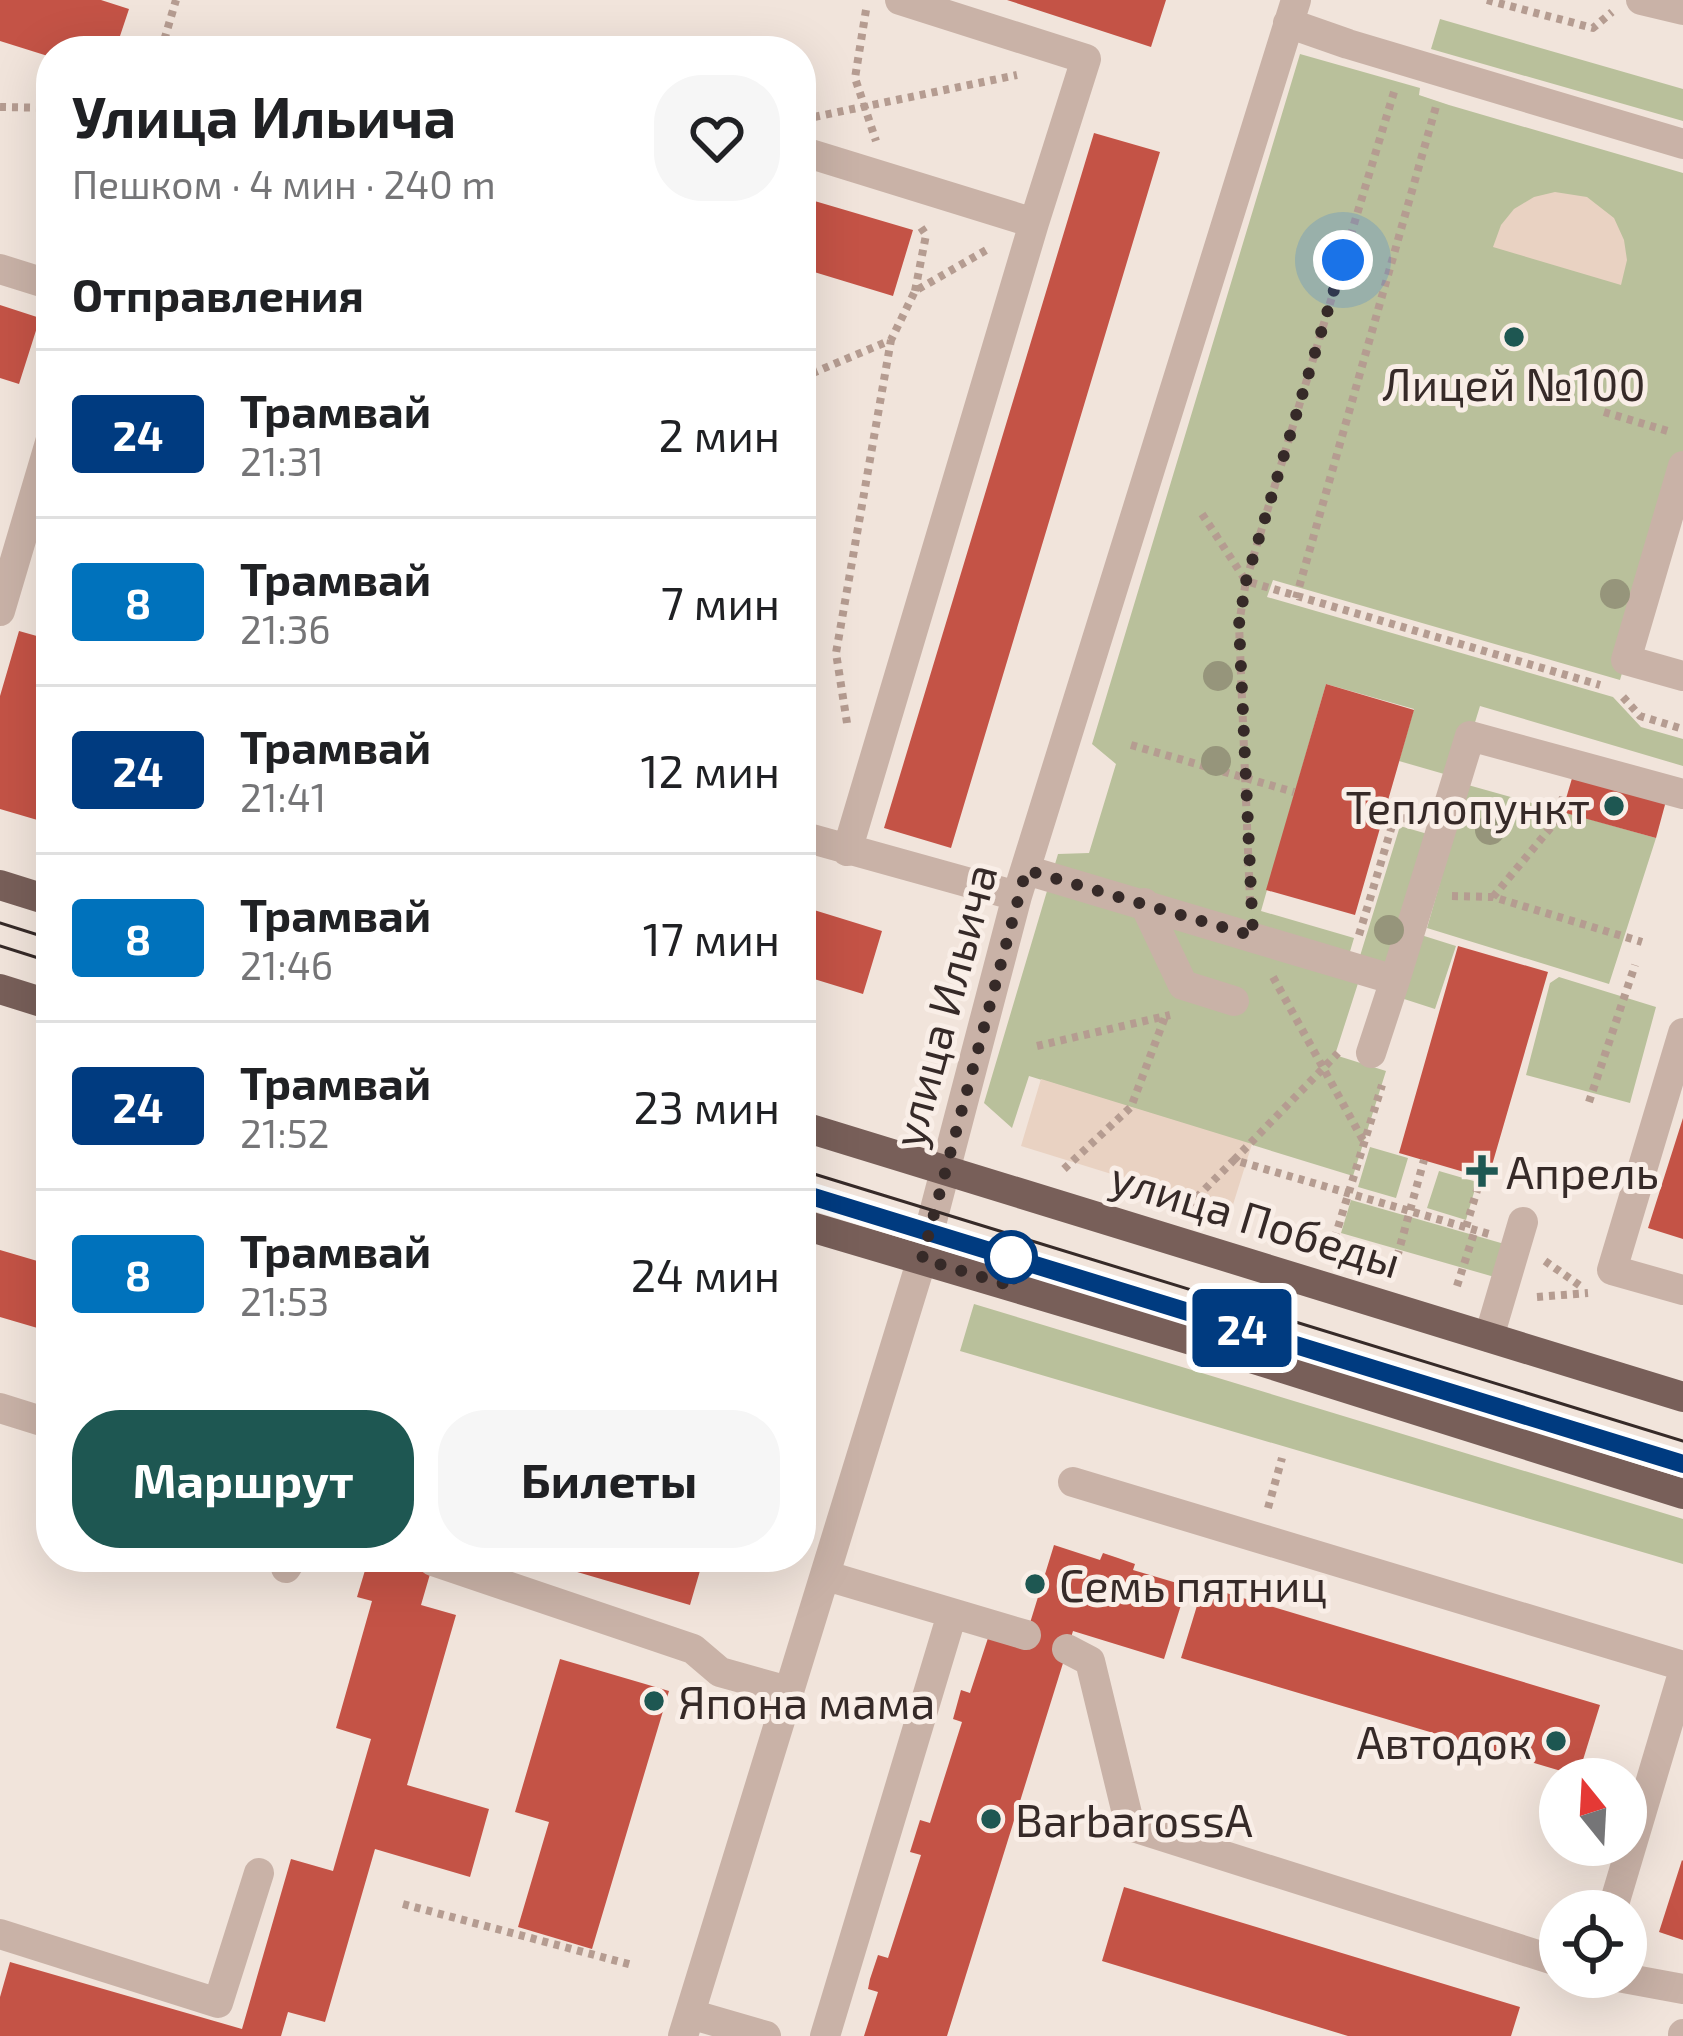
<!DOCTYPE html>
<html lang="ru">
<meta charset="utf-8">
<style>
body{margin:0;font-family:"Exo 2",sans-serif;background:#f6f6f6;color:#202124;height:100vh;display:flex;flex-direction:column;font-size:45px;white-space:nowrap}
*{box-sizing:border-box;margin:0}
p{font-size:39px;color:#757577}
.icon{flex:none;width:66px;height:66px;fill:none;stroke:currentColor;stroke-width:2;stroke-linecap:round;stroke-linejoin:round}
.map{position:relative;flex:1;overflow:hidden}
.details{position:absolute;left:36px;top:36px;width:780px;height:1536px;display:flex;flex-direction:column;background:#fff;border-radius:48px;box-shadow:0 12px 48px #0002}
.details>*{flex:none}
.badge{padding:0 24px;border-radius:9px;font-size:42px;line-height:78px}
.needle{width:78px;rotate:342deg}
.buttons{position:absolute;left:1539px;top:1758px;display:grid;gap:24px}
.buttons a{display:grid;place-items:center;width:108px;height:108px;border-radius:50%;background:#fff;box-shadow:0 12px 48px #0002;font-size:60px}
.you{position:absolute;width:60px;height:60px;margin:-30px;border:9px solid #fff;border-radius:50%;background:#1a73e8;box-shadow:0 0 0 18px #1a73e833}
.map>.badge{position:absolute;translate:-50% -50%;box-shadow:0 0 0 6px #fff}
h2{padding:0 36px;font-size:45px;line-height:108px}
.round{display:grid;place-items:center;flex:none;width:126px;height:126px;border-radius:48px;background:#f6f6f6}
.headline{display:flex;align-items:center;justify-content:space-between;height:204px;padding:0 36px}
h1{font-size:57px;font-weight:700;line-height:90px}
.primary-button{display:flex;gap:24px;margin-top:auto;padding:24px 36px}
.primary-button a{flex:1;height:138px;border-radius:48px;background:#1e5752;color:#fff;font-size:48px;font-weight:700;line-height:138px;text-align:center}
.primary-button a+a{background:#f6f6f6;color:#202124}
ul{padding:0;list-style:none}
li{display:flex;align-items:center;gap:36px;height:168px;padding:0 36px;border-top:3px solid #e0e0e0}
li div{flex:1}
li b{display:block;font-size:45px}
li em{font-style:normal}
li .badge{min-width:132px;font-weight:700;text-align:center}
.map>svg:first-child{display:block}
</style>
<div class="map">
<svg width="1683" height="2036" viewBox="0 0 1683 2036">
<rect width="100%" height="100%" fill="#f1e4db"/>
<path fill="#b9c09b" d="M1440,19L1683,89V121L1431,49Z
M1300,54L1420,88L1419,95L1449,105L1683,173V465L1620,680L1273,580L1267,597L1613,697L1641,727L1683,739V766L1480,706L1458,778L1399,761L1414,709L1326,684L1261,911L1354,938L1346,965L1361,974L1335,1055L1386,1071L1353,1176L1029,1076L1012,1128L984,1103L1058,854L1089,853L1116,764L1092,744Z
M1468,785L1656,838L1609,984L1427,928Z
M1400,826L1438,837L1395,980L1356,969Z
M1421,935L1456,946L1435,1009L1401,998Z
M1559,977L1656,1007L1630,1103L1526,1075L1550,983Z
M1370,1147L1408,1158L1396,1198L1358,1187Z
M1439,1171L1477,1182L1466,1220L1427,1208Z
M1351,1200L1508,1245L1498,1278L1341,1233Z
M974,1304L1683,1519V1564L960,1351Z"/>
<path fill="#e9d2c2" d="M1555,192L1587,197L1614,218L1624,240L1627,260L1621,285L1493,247L1501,225L1514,209L1534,197Z
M1041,1079L1252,1144L1231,1211L1021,1146Z"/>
<path fill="#c45346" d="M0,0H101L129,9L115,51H51V57L0,41Z
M1007,0H1166L1151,47Z
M1094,133L1160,152L951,848L884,828Z
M801,197L913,230L893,296L801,268Z
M0,305L40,318L19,384L0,378Z
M19,631L51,640V824L0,809V696Z
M1326,684L1414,710L1355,915L1266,890Z
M1573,775L1666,801L1656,838L1562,812Z
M801,906L882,931L863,994L801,975Z
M1458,946L1548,972L1488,1179L1399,1153Z
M1683,1118V1239L1648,1228Z
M0,1250L51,1265V1332L0,1317Z
M1054,1545L1100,1560L1103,1553L1118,1558L1135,1564L1133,1570L1187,1586L1164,1659L1073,1631L947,2036H864L878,1992L868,1989L870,1979L878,1955L888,1958L921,1855L910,1852L920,1820L930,1823L962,1722L953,1719L961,1690L970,1693L988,1638L1022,1649Z
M369,1557H435L421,1605L456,1615L407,1785L489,1809L470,1877L375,1849L325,2022L288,2012L281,2036H0V1997L10,1962L242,2029L291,1859L333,1871L371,1739L336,1728L372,1601L357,1597Z
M544,1557H704L690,1605L543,1562Z
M1203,1586L1600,1705L1578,1776L1181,1658Z
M560,1659L669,1691L592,1949L518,1927L549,1822L515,1812Z
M1682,1860L1683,1861V1940L1659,1932Z
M1124,1887L1520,2007L1511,2036H1348L1102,1961Z"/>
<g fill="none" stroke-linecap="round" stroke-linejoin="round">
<path stroke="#b59c91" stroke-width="8" stroke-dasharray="6 6" stroke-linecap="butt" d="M1487,0L1593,28L1612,12
M866,10L855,78L876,141
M161,51L176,0
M1394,92L1246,581L1600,685
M0,107L51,108
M814,117L1017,75
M915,291L926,235L918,223
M801,378L891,340L915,291L990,248
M1604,412L1671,432
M1202,514L1246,581L1239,624L1250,900
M1296,598L1437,103
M1623,697L1640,716L1683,729
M847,723L836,653L891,340
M1131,745L1294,792
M1452,896L1493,897L1642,942
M1493,897L1557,820L1563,797
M1359,935L1395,816L1411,820
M1273,977L1364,1142
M1037,1046L1170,1015
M1589,1102L1635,965
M1234,1160L1338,1053
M1064,1169L1131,1107L1165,1017
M1188,1206L1234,1160L1489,1234
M1466,1227L1481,1177
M1331,1250L1382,1085
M1545,1261L1582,1287
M1394,1268L1424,1160
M1457,1286L1475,1230
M1537,1297L1588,1293
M1268,1508L1282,1458
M403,1904L632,1965"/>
<path stroke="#c9b2a7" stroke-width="30" d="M1641,0L1683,10
M1288,23L1348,44L1683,144
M801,151L1034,223L1086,59L900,0
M0,269L51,285
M1683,466L1626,660L1683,676
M0,611L51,439
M801,836L1017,896
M847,851L1034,223
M1026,870L1395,980L1470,736L1683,794
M1144,903L1183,985L1234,1001
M1683,1033L1612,1270L1683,1290
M1371,1053L1395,980
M1489,1337L1523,1222
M0,1408L51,1424
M1073,1482L1683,1666
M433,1561L693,1649L720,1672L788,1691
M286,1568L293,1557
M827,1576L1026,1635
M1067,1649L1090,1661L1130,1826L1560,1962
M1612,1911L1683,1673
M0,1934L218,2003L259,1873
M1618,1977L1683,1989
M690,2014L766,2036
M683,2036L922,1259L1017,896L1296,0
M825,2036L952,1614
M1683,2036V2034"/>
<path stroke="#785f59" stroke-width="30" d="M0,885L51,901
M0,989L51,1005
M801,1126L1683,1397
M801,1224L1232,1352L1683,1494"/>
<path stroke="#362a28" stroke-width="3" d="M0,923L51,939
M0,946L51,962
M801,1170L1683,1441
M801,1193L1683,1464"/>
</g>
<g fill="#96957b">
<circle cx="1615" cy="594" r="15"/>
<circle cx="1218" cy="676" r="15"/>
<circle cx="1216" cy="761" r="15"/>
<circle cx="1490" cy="830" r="15"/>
<circle cx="1389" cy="930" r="15"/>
</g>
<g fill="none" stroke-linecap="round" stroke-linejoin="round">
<g stroke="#fff" stroke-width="27">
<path id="line" d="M801,1193L1683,1464"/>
</g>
<use href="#line" stroke="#003b80" stroke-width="18"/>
<path stroke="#362a28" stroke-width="12" stroke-dasharray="0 21.6" d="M1011,1257L1015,1287L922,1259L1026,870L1253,936L1239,624L1246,581L1343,260"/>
</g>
<g fill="#1e5752" stroke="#f9eee7" stroke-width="4.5">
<circle cx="1514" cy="337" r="12"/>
<circle cx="1614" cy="806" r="12"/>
<path d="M1476 1153h12v12h12v12h-12v12h-12v-12h-12v-12h12z"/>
<circle cx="1035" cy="1584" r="12"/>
<circle cx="654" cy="1701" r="12"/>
<circle cx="1556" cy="1741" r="12"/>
<circle cx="991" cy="1819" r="12"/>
</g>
<circle fill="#fff" stroke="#003b80" stroke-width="6" cx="1011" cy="1257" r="24"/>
<g text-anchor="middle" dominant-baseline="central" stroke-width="10" stroke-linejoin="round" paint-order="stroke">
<g font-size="45" fill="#362a28" stroke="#f9eee7" text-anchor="start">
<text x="1514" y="383" text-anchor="middle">Лицей №100</text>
<text x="1590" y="806" text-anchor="end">Теплопункт</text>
<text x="1506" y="1171">Апрель</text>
<text x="1059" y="1584">Семь пятниц</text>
<text x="678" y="1701">Япона мама</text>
<text x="1532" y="1741" text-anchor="end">Автодок</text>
<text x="1015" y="1819">BarbarossA</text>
</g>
<g font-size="45" fill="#362a28" stroke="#f9eee7">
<text transform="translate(943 1005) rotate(-75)">улица Ильича</text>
<text transform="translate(1256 1218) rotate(17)">улица Победы</text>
</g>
</g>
</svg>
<div class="buttons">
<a><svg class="needle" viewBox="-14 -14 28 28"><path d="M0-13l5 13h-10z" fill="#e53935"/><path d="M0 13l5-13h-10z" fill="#757577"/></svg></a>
<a><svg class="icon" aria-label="locate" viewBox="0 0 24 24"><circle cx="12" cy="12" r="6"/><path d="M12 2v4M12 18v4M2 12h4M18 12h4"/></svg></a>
</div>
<div class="you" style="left:1343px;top:260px"></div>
<b class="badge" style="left:1242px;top:1328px;background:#003b80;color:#fff">24</b>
<section class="details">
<div class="headline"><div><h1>Улица Ильича</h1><p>Пешком · 4 мин · 240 m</p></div><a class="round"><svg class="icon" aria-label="heart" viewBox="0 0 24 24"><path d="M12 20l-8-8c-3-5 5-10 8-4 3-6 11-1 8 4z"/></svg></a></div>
<h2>Отправления</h2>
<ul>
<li><span class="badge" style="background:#003b80;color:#fff">24</span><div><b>Трамвай</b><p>21:31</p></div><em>2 мин</em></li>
<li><span class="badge" style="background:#0072bc;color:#fff">8</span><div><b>Трамвай</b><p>21:36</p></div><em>7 мин</em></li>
<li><span class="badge" style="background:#003b80;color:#fff">24</span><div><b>Трамвай</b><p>21:41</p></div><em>12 мин</em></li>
<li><span class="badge" style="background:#0072bc;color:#fff">8</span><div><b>Трамвай</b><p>21:46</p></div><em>17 мин</em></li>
<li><span class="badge" style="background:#003b80;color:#fff">24</span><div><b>Трамвай</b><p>21:52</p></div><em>23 мин</em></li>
<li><span class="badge" style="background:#0072bc;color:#fff">8</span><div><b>Трамвай</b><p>21:53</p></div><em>24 мин</em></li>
</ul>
<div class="primary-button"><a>Маршрут</a><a>Билеты</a></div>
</section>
</div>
